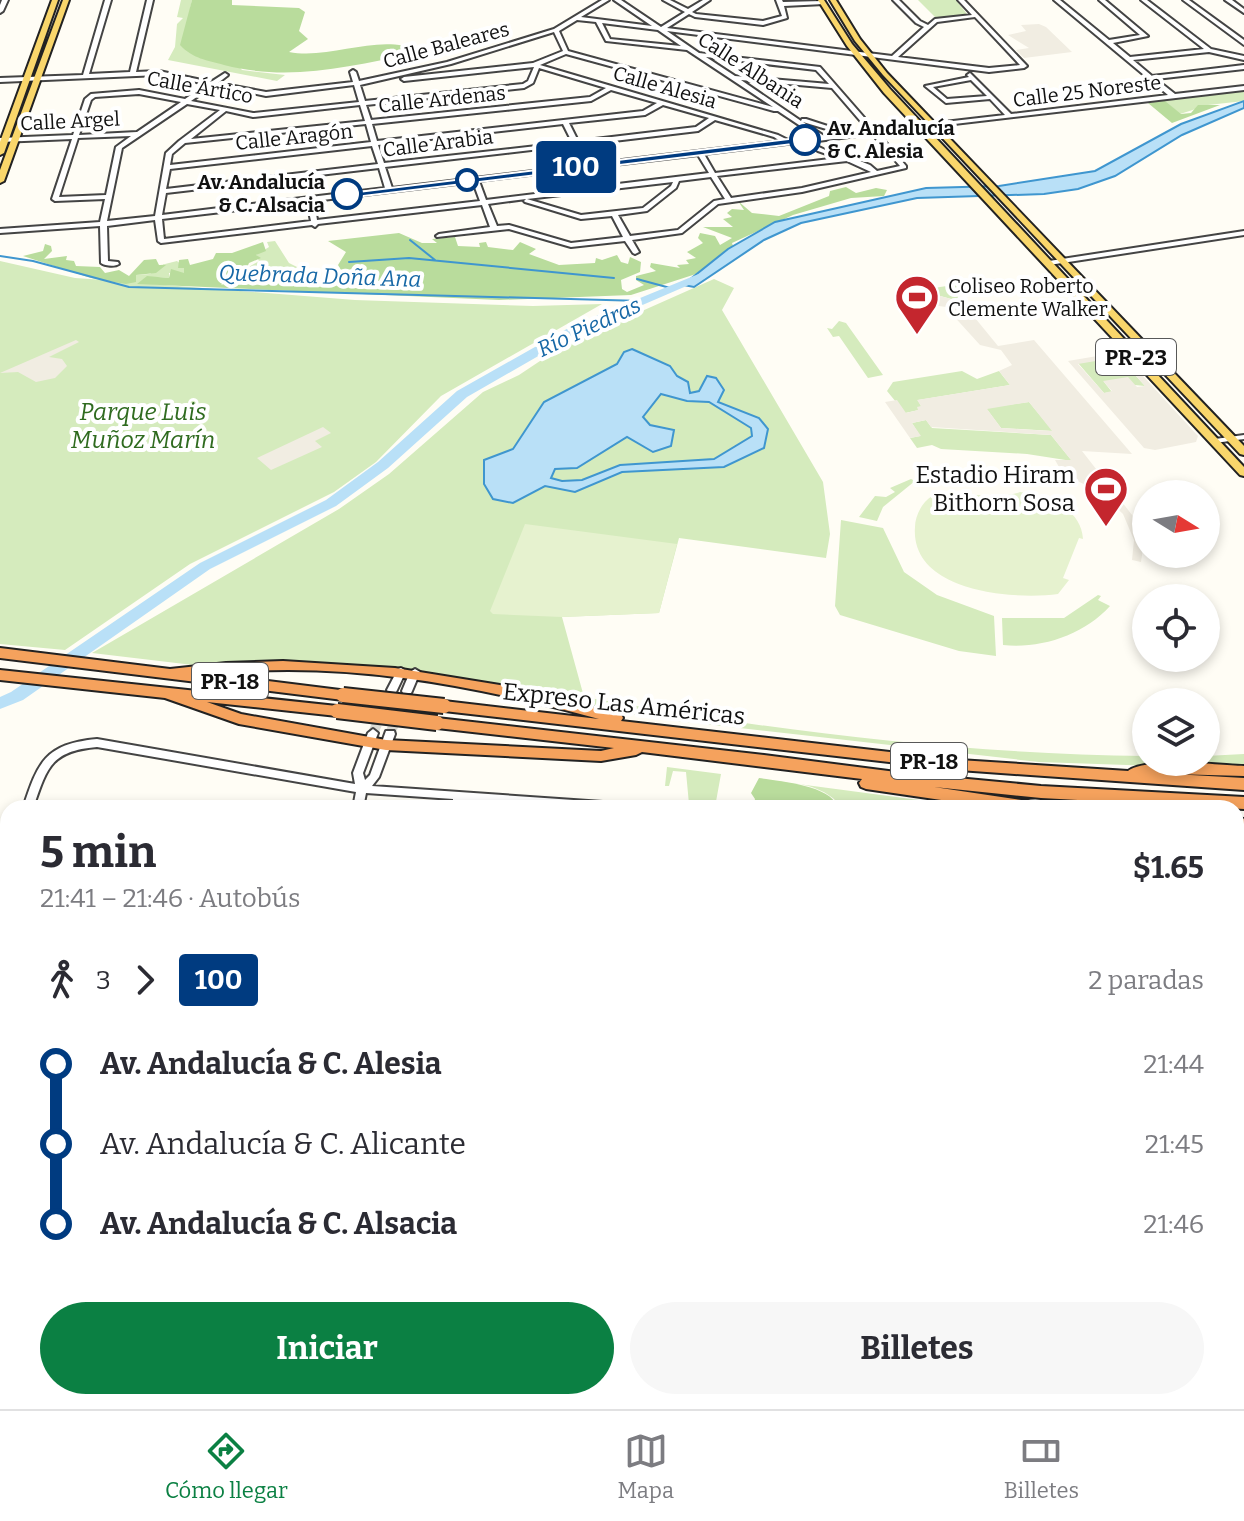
<!DOCTYPE html>
<html lang="es">
<meta charset="utf-8">
<style>
body{margin:0;font-family:Bitter,serif;background:#f7f7f7;color:#2b2b33;height:100vh;display:flex;flex-direction:column;font-size:30px;white-space:nowrap}
*{box-sizing:border-box;margin:0}
p{font-size:26px;color:#7c7c81}
.icon{flex:none;width:44px;height:44px;fill:none;stroke:currentColor;stroke-width:2;stroke-linecap:round;stroke-linejoin:round}
.map{position:relative;flex:1;overflow:hidden}
.panel{position:absolute;left:0px;top:800px;width:1244px;height:610px;display:flex;flex-direction:column;background:#fff;border-radius:24px 24px 0 0;box-shadow:0 4px 12px #0003}
.panel>*{flex:none}
.badge{padding:0 16px;border-radius:6px;font-size:28px;line-height:52px}
.needle{width:52px;rotate:101deg}
.tools{position:absolute;left:1132px;top:480px;display:grid;gap:16px}
.tools a{display:grid;place-items:center;width:88px;height:88px;border-radius:50%;background:#fff;box-shadow:0 4px 12px #0003;font-size:40px}
.map>.badge{position:absolute;translate:-50% -50%;box-shadow:0 0 0 4px #fff}
.legs{display:flex;align-items:center;gap:12px;height:88px;padding:0 40px;font-size:26px}
.legs p{margin-inline-start:auto}
.summary{display:flex;align-items:center;justify-content:space-between;height:136px;padding:0 40px}
h1{font-size:44px;font-weight:700;line-height:60px}
.button{display:flex;gap:16px;margin-top:auto;padding:16px 40px}
.button a{flex:1;height:92px;border-radius:48px;background:#0b8043;color:#fff;font-size:32px;font-weight:700;line-height:92px;text-align:center}
.button a+a{background:#f7f7f7;color:#2b2b33}
ul{padding:0 40px;list-style:none}
li{display:flex;align-items:center;gap:28px;height:80px;font-size:30px}
li i{display:grid;place-items:center;width:12px;height:100%;margin:0 10px;background:currentColor}
li i::after{content:'';width:20px;height:20px;margin:-10px;border:6px solid;border-radius:50%;background:#fff}
li p{margin-inline-start:auto}
li:first-child i{background:linear-gradient(#0000 50%,currentColor 0)}
li:last-child i{background:linear-gradient(currentColor 50%,#0000 0)}
.tabs{display:flex;justify-content:space-around;align-items:center;height:112px;border-top:2px solid #e1e1e2;background:#fff;font-size:22px;color:#7c7c81}
.tabs a{display:grid;justify-items:center;gap:4px}
.tabs .selected{color:#0b8043}
.map>svg:first-child{display:block}
</style>
<div class="map">
<svg width="1244" height="1409" viewBox="0 0 1244 1409">
<rect width="100%" height="100%" fill="#fffdf5"/>
<path fill="#d5ebbd" d="M181,0H192L190,9L242,70L285,75L277,81L168,60L175,47L177,24L183,18L177,17Z
M918,0H956L967,14L936,18Z
M1244,91V101L1208,105L1180,114L1164,100Z
M275,241L289,263L297,267L298,277L228,279L259,261L256,255L269,247L267,242Z
M0,261L75,278L134,282L136,275L150,274L164,264L157,266L177,261L184,267V273H169V278L156,277L140,283L355,300L533,306L602,304L441,396L376,462L334,492L190,564L65,650L0,644Z
M714,279L734,288L722,310L823,482L830,534L826,558L679,538L659,613L562,617L584,697C769,730 959,754 1146,756V762H1206V756L1244,754V769L1039,762L651,718L392,667H210L92,653L339,509L389,474L483,392L519,375L561,347Z
M978,281L983,287L952,289L962,302L933,294L926,304L932,306L924,307L915,291Z
M839,321L846,323L883,375L868,378L839,336L833,337L827,328L832,329Z
M1119,357L1145,386L1104,382L1112,392L1104,393L1078,363Z
M962,371L977,379L999,371L1010,385L918,400L921,406L919,410L905,413L887,391L893,382Z
M1029,402L1053,431L1001,428L986,408Z
M926,420L932,428L1051,435L1072,461L1027,454L941,449L932,445L917,448L910,438L920,436L912,423Z
M911,479L915,481L883,507L877,521L859,517L875,496L886,497L895,492L890,488Z
M841,520L883,528L904,572L937,595L994,616L996,656L959,651L840,615L835,606Z
M1098,595L1101,596L1098,600L1110,606C1084,635 1041,649 1003,645L1002,618H1064Z
M667,767L721,774L715,807L689,804L686,772L673,771L669,786H665Z
M768,780L979,808H835L836,801C821,786 793,781 772,783Z
M1236,886L1244,887V1209H1236Z"/>
<path fill="#b9dc9c" d="M192,0H232V5L299,8L305,12L299,31L308,39L289,52C332,60 380,32 419,51L414,54C349,66 290,82 224,65C207,60 193,59 180,45Z
M1164,100L1181,114L1191,113L1198,105H1220L1172,123L1148,103Z
M846,187L856,193L876,188L887,190L884,196L851,198L793,215L732,243L733,246L696,274L631,295L499,300L137,284L147,276L169,278L171,269L184,273V268H178L179,260L188,259L190,265L213,259L216,253H232L263,242L266,251L256,255L261,258L249,263L245,272L229,277L221,285C236,280 255,275 269,283L323,280L329,286L371,283L374,281L363,272L341,270L338,265L346,252L328,241L399,233L422,243H437L432,239L455,237L458,246L480,247L479,243L486,242L488,247L513,250L520,242L536,249L529,254L559,265L595,263L596,258L602,260L617,255L621,262L628,264L630,257L641,262L640,272L621,280L622,289L627,292L644,285L636,280V276L656,271L650,267L651,263L680,268L677,265L689,264L686,260L696,258L687,252L703,243L698,238L700,233L715,236L720,245L732,238L703,227H733L723,219L732,217L727,213L732,209L744,210L738,201L752,213L779,216L829,196L830,191Z
M45,244L51,246L52,251L44,259L67,256L66,260L74,261L76,266L100,267L105,273L119,270L129,276L144,260L156,259L159,265H166L156,273L136,275V282L126,284L91,278L23,256L43,251Z
M759,778C778,781 830,785 837,806L753,808L755,799L751,793Z"/>
<path fill="#e6f2cf" d="M1020,492C1046,496 1081,507 1083,539L1079,538L1063,578L1069,580L1058,594C1014,600 910,592 915,527C915,516 922,502 932,496C947,489 999,501 1020,492Z
M525,524L677,544L659,613L562,617L493,614L490,611Z
M1236,896L1244,897V978L1236,977Z"/>
<path fill="#f1ede2" fill-rule="evenodd" d="M1039,24L1046,27L1072,52L1024,58L1016,50L1029,48L1008,35L1026,31L1021,25Z
M933,294L962,302L998,346L1034,340L1132,454L1082,451L1136,520L1144,541L1141,562L1132,560L1134,540L1123,514L1100,492L1063,474L1055,460H1071L1051,435L931,427L926,420L912,423L921,436L910,438L885,402L897,400L906,413L918,410L917,407L921,406L917,400L1010,385L999,371L1012,365L1001,350L980,345L950,312L953,308L925,304ZM1029,402L1052,431L1001,428L987,409Z
M76,340L79,342L49,357L62,359L67,366L55,378L36,382L18,372L0,373Z
M1121,352L1198,436L1196,442L1155,450L1144,448L1068,361ZM1119,357L1145,386L1137,387L1128,377L1103,381L1112,391L1104,393L1078,364Z
M323,427L331,433L315,441L322,447L271,470L257,458Z"/>
<path fill="#b9e0f7" stroke="#3f96cf" stroke-width="2" fill-rule="evenodd" d="M1244,101V108L1182,135L1115,176L1078,189L1044,194L917,198L801,223L764,240L694,287L683,285L728,249L775,222L926,188L999,186L1095,171L1181,124Z
M632,349L670,366L677,376L688,382L690,393L699,391L707,376L716,378L724,390L718,402L759,418L768,429L764,448L724,467L622,472L575,492L545,486L513,503L493,499L484,484V460L513,449L544,402L617,364L624,352ZM661,394L687,401L709,402L751,428L752,436L714,459L620,465L582,480L562,481L551,478L555,469L577,468L627,437L653,452L671,446L674,430L650,425L643,417Z"/>
<g fill="none" stroke-linecap="round" stroke-linejoin="round">
<path stroke="#3f96cf" stroke-width="2" d="M410,240L435,260
M0,256L33,261L129,287L642,301
M349,262L409,258L614,278
M637,279L674,289"/>
<path fill="#b9e0f7" fill-rule="evenodd" d="M701,273L707,276L705,278L580,332L467,397L388,468L336,506L210,569L23,700L0,709V697L11,692L200,563L326,500L378,462L457,391L572,326Z"/>
<path stroke="#dbdad3" stroke-width="10" stroke-dasharray="10 5" stroke-linecap="butt" d="M373,733L390,695
M390,734L407,691"/>
<g stroke="#444" stroke-width="4">
<path id="minor" d="M2,0H8L3,11L0,13V5Z
M105,0H111L89,74L130,72L147,0H153L136,72L159,71L211,82L225,73L228,75L227,76L218,83L266,92L353,82L350,72L353,70L356,72L359,81L447,62L554,29L602,0H609L581,17L652,26L614,0H621L661,27L685,12L663,0H670L688,9L703,0H710L692,12L696,14L763,21L782,16L776,0H782L783,2L822,1L825,3L824,4L784,6L787,18L763,25L695,17L689,14L667,28L892,56L924,27L916,23L893,0H899L920,21L928,25L935,19L972,15L958,0H964L1027,66L1024,68L989,72L667,31L699,53L820,67L875,130L1005,115L990,99L946,103L925,86L969,77L967,75L970,73L1011,114L1168,95L1054,0H1060L1109,40L1140,35L1099,0H1105L1148,36L1113,43L1130,57L1204,49L1141,0H1147L1211,49L1244,56V60L1209,52L1133,60L1152,76L1244,65V69L1156,79L1175,94L1244,86V90L878,133L906,166V168L802,192L718,204L682,233L632,240L639,252L635,254L633,253L625,241L571,247L509,229L437,237L436,236L439,234L490,227L482,205L318,224L315,227L312,225L161,243L158,241L155,220L107,226L108,261L118,262L119,264C115,267 105,266 101,263L100,226L0,233V229L100,222L105,199L55,201L52,199L72,139L0,142V138L73,135L85,99L91,94L139,90L185,99L207,84L159,75L0,82V78L83,75ZM975,17L1020,65L989,68L898,57L937,22ZM577,20L596,22L606,41L687,50L773,107L568,51L559,31ZM602,23L658,30L681,46L610,39ZM554,32L563,51L533,63L404,77L401,79L404,81L534,67L528,81L523,84L365,101L360,85L451,64ZM566,54L774,111H778L817,137L788,140L778,135L540,65ZM706,57L816,70L829,84L735,76ZM539,68L606,88L590,97L371,120L366,105L524,88L533,83ZM741,80L832,88L869,131L849,133L806,119H802L801,121ZM971,80L987,96L947,99L933,87ZM214,85L266,96L354,85L359,102L253,113L191,101ZM611,90L657,103L643,111L377,141L372,124L591,101ZM139,94L181,102L137,132L79,135L91,100L95,97ZM187,104L220,110L179,141L166,153L155,216L107,221L122,148ZM360,105L365,121L191,139L226,111L253,117ZM663,105L709,118L696,127L578,141L569,123L645,115ZM715,120L774,137L780,141L589,164L580,145L698,131ZM803,122L843,134L824,136ZM366,124L371,142L170,165L172,154L185,143ZM563,124L572,142L384,163L378,145ZM872,134L900,166L877,171L870,165L855,159V157C840,157 823,150 810,142ZM131,136L116,147L106,195L59,197L78,138ZM803,142L818,151L838,158L715,173L704,154ZM574,145L583,165L392,188L385,167ZM372,146L378,164L166,189L170,169ZM698,155L709,173L486,200L479,181ZM847,161L871,172L802,188L731,198L717,176ZM379,168L385,188L162,215L166,193ZM711,177L725,199L714,201L678,230L630,236L618,215L647,211L676,188L679,181ZM473,182L480,201L317,220L314,201ZM673,182L671,186L643,208L581,215L527,199ZM526,199L524,201L525,202L581,219L612,216L623,237L571,243L509,225L497,226L488,204ZM307,202L311,221L164,239L162,219Z
M1183,0H1189L1244,40V45Z
M1225,0H1232L1244,9V13Z
M1244,231V235L1049,265L1045,263L1049,261Z
M1244,435V439L1215,443L1211,441L1215,439Z
M401,668L406,671L397,690L396,692H388L387,690L398,669Z
M415,669L420,672L412,691L411,693H403L402,691L410,672Z
M373,729L378,733L363,773L365,780L370,775L386,731H394L395,734L379,777L372,786L632,804L636,805L637,808H574L464,800L463,808H453V799L366,793L363,808H353L356,792L97,747C51,751 47,767 33,808H23C38,762 45,744 97,739L355,784L353,773L368,733Z
M8,864V885L4,895L0,897V875L4,865Z
M0,935H8V945H0Z
M0,1024H8V1034H0Z
M0,1119H8V1131H0Z
M1236,1217H1244V1229H1236Z
M0,1225H8V1239H0Z
M1236,1315H1244V1329H1236Z
M0,1325H8V1339H0Z
M60,1402H74L72,1409H58Z
M261,1402H275L274,1409H260Z
M480,1402H494V1409H480Z
M711,1402H725V1409H711Z
M946,1402H960L961,1409H947Z
M1179,1402H1193L1195,1409H1181Z"/>
</g>
<g stroke="#222" stroke-width="4">
<path id="major" d="M52,0H58L4,153L0,155V142Z
M63,0H69L4,181L0,183V170Z
M818,0H824L852,44L890,89L1244,467V476L1240,475L884,93L847,46Z
M830,0H836L860,39L887,73L1244,446V455L1240,454L883,75L855,41Z"/>
</g>
<g stroke="#222" stroke-width="4">
<path id="highway" d="M0,648L170,669L226,663L283,661L395,668L506,686L621,714L623,718L621,721L959,760L1128,771C1147,757 1218,765 1244,766V776L1173,774L1244,778V790L959,770L444,711L437,706L444,701L599,719C474,685 342,660 213,674L348,691L350,695L343,700L0,658Z
M0,670L337,706L344,711L337,716L207,702L241,714L386,740L601,751L614,748L437,728L430,723L437,718L764,755L904,773L1041,786L1244,797V809L1041,798L934,787L1035,802L1040,804L1042,808H996L866,789L861,787L859,783L862,779L642,752L636,755L601,761L386,750L239,724L165,698L0,680Z
M1236,818L1244,819V831L1236,830Z"/>
</g>
<use href="#minor" fill="#fff" fill-rule="evenodd"/>
<use href="#major" fill="#f9d66b" fill-rule="evenodd"/>
<use href="#highway" fill="#f5a25d" fill-rule="evenodd"/>
<g stroke="#222" stroke-width="18" stroke-linecap="butt">
<path id="highway-bridge" d="M343,695L444,706
M337,711L437,723"/>
</g>
<use href="#highway-bridge" stroke="#f5a25d" stroke-width="14"/>
</g>
<path fill="#003b80" stroke="#fff" stroke-width="2" d="M805,137L809,142L347,198L342,194Z"/>
<defs>
<g id="stadium-pin" transform="scale(2.3)"><path d="M0 17L-7.5 6A9.5 9.5 0 1 1 7.5 6Z" fill="#c4262e" stroke="#fff"/><path d="M0-5a6.5 5 0 1 0 0 10a6.5 5 0 1 0 0-10ZM-3.5-1.8h7v3.6h-7Z" fill="#fff"/></g>
</defs>
<g fill-rule="evenodd">
<use href="#stadium-pin" x="917" y="297"/>
<use href="#stadium-pin" x="1106" y="489"/>
</g>
<g fill="#fff" stroke="#003b80" stroke-width="4">
<circle cx="805" cy="140" r="14"/>
<circle cx="467" cy="180" r="10"/>
<circle cx="347" cy="194" r="14"/>
</g>
<g text-anchor="middle" dominant-baseline="central" stroke-width="8" stroke-linejoin="round" paint-order="stroke">
<g font-size="20" fill="#111" stroke="#fff">
<text transform="translate(446 45) rotate(-15)">Calle Baleares</text>
<text transform="translate(751 70) rotate(33)">Calle Albania</text>
<text transform="translate(200 87) rotate(10)">Calle Ártico</text>
<text transform="translate(665 87) rotate(16)">Calle Alesia</text>
<text transform="translate(1087 91) rotate(-7)">Calle 25 Noreste</text>
<text transform="translate(442 99) rotate(-6)">Calle Ardenas</text>
<text transform="translate(70 121) rotate(-3)">Calle Argel</text>
<text transform="translate(294 137) rotate(-6)">Calle Aragón</text>
<text transform="translate(438 143) rotate(-7)">Calle Arabia</text>
</g>
<g font-size="20" font-weight="bold" fill="#111" stroke="#fff" text-anchor="start">
<text x="827" y="128">Av. Andalucía<tspan x="827" dy="23">&amp; C. Alesia</tspan></text>
<text x="325" y="182" text-anchor="end">Av. Andalucía<tspan x="325" dy="23">&amp; C. Alsacia</tspan></text>
</g>
<g font-size="20" fill="#111" stroke="#fff" text-anchor="start">
<text x="948" y="286">Coliseo Roberto<tspan x="948" dy="23">Clemente Walker</tspan></text>
</g>
<g font-size="22" font-style="italic" fill="#1768a6" stroke="#fff">
<text transform="translate(320 276) rotate(2)">Quebrada Doña Ana</text>
<text transform="translate(589 327) rotate(-25)">Río Piedras</text>
</g>
<g fill="#fff" stroke="#585858" stroke-width="2">
<rect x="1096" y="339" width="80" height="36" rx="6"/>
<rect x="192" y="663" width="76" height="36" rx="6"/>
<rect x="891" y="743" width="76" height="36" rx="6"/>
</g>
<g font-size="22" font-weight="bold" fill="#111">
<text x="1136" y="357">PR-23</text>
<text x="230" y="681">PR-18</text>
<text x="929" y="761">PR-18</text>
</g>
<g font-size="24" font-style="italic" fill="#2f6b1f" stroke="#fff">
<text x="143" y="412">Parque Luis<tspan x="143" dy="28">Muñoz Marín</tspan></text>
</g>
<g font-size="24" fill="#111" stroke="#fff" text-anchor="end">
<text x="1075" y="475">Estadio Hiram<tspan x="1075" dy="28">Bithorn Sosa</tspan></text>
</g>
<g font-size="24" fill="#111" stroke="#fff">
<text transform="translate(624 704) rotate(6)">Expreso Las Américas</text>
</g>
</g>
</svg>
<div class="tools">
<a><svg class="needle" viewBox="-14 -14 28 28"><path d="M0-13l5 13h-10z" fill="#e53935"/><path d="M0 13l5-13h-10z" fill="#7c7c81"/></svg></a>
<a><svg class="icon" aria-label="locate" viewBox="0 0 24 24"><circle cx="12" cy="12" r="6"/><path d="M12 2v4M12 18v4M2 12h4M18 12h4"/></svg></a>
<a><svg class="icon" aria-label="layers" viewBox="0 0 24 24"><path d="M12 4l9 5-9 5-9-5zM3 14l9 5 9-5"/></svg></a>
</div>
<b class="badge" style="left:576px;top:167px;background:#003b80;color:#fff">100</b>
<section class="panel">
<div class="summary"><div><h1>5 min</h1><p>21:41 – 21:46 · Autobús</p></div><b>$1.65</b></div>
<div class="legs"><svg class="icon" aria-label="walk" viewBox="0 0 24 24"><circle cx="13" cy="4" r="2"/><path d="M13 8l-2 6 4 7M11 14l-3 7M7 12l3-4h3l4 4"/></svg>3<svg class="icon" aria-label="forward" viewBox="0 0 24 24"><path d="M9 5l7 7-7 7"/></svg><b class="badge" style="background:#003b80;color:#fff">100</b><p>2 paradas</p></div>
<ul>
<li><i style="color:#003b80"></i><b>Av. Andalucía &amp; C. Alesia</b><p>21:44</p></li>
<li><i style="color:#003b80"></i><span>Av. Andalucía &amp; C. Alicante</span><p>21:45</p></li>
<li><i style="color:#003b80"></i><b>Av. Andalucía &amp; C. Alsacia</b><p>21:46</p></li>
</ul>
<div class="button"><a>Iniciar</a><a>Billetes</a></div>
</section>
</div>
<nav class="tabs">
<a class="selected"><svg class="icon" aria-label="directions" viewBox="0 0 24 24"><path d="M12 3l9 9-9 9-9-9zM9 14v-3h6M13 9l2 2-2 2"/></svg>Cómo llegar</a>
<a><svg class="icon" aria-label="map" viewBox="0 0 24 24"><path d="M3 6l6-2 6 2 6-2v14l-6 2-6-2-6 2zM9 4v14M15 6v14"/></svg>Mapa</a>
<a><svg class="icon" aria-label="tickets" viewBox="0 0 24 24"><path d="M3 7h18v10H3zM15 7v10"/></svg>Billetes</a>
</nav>
